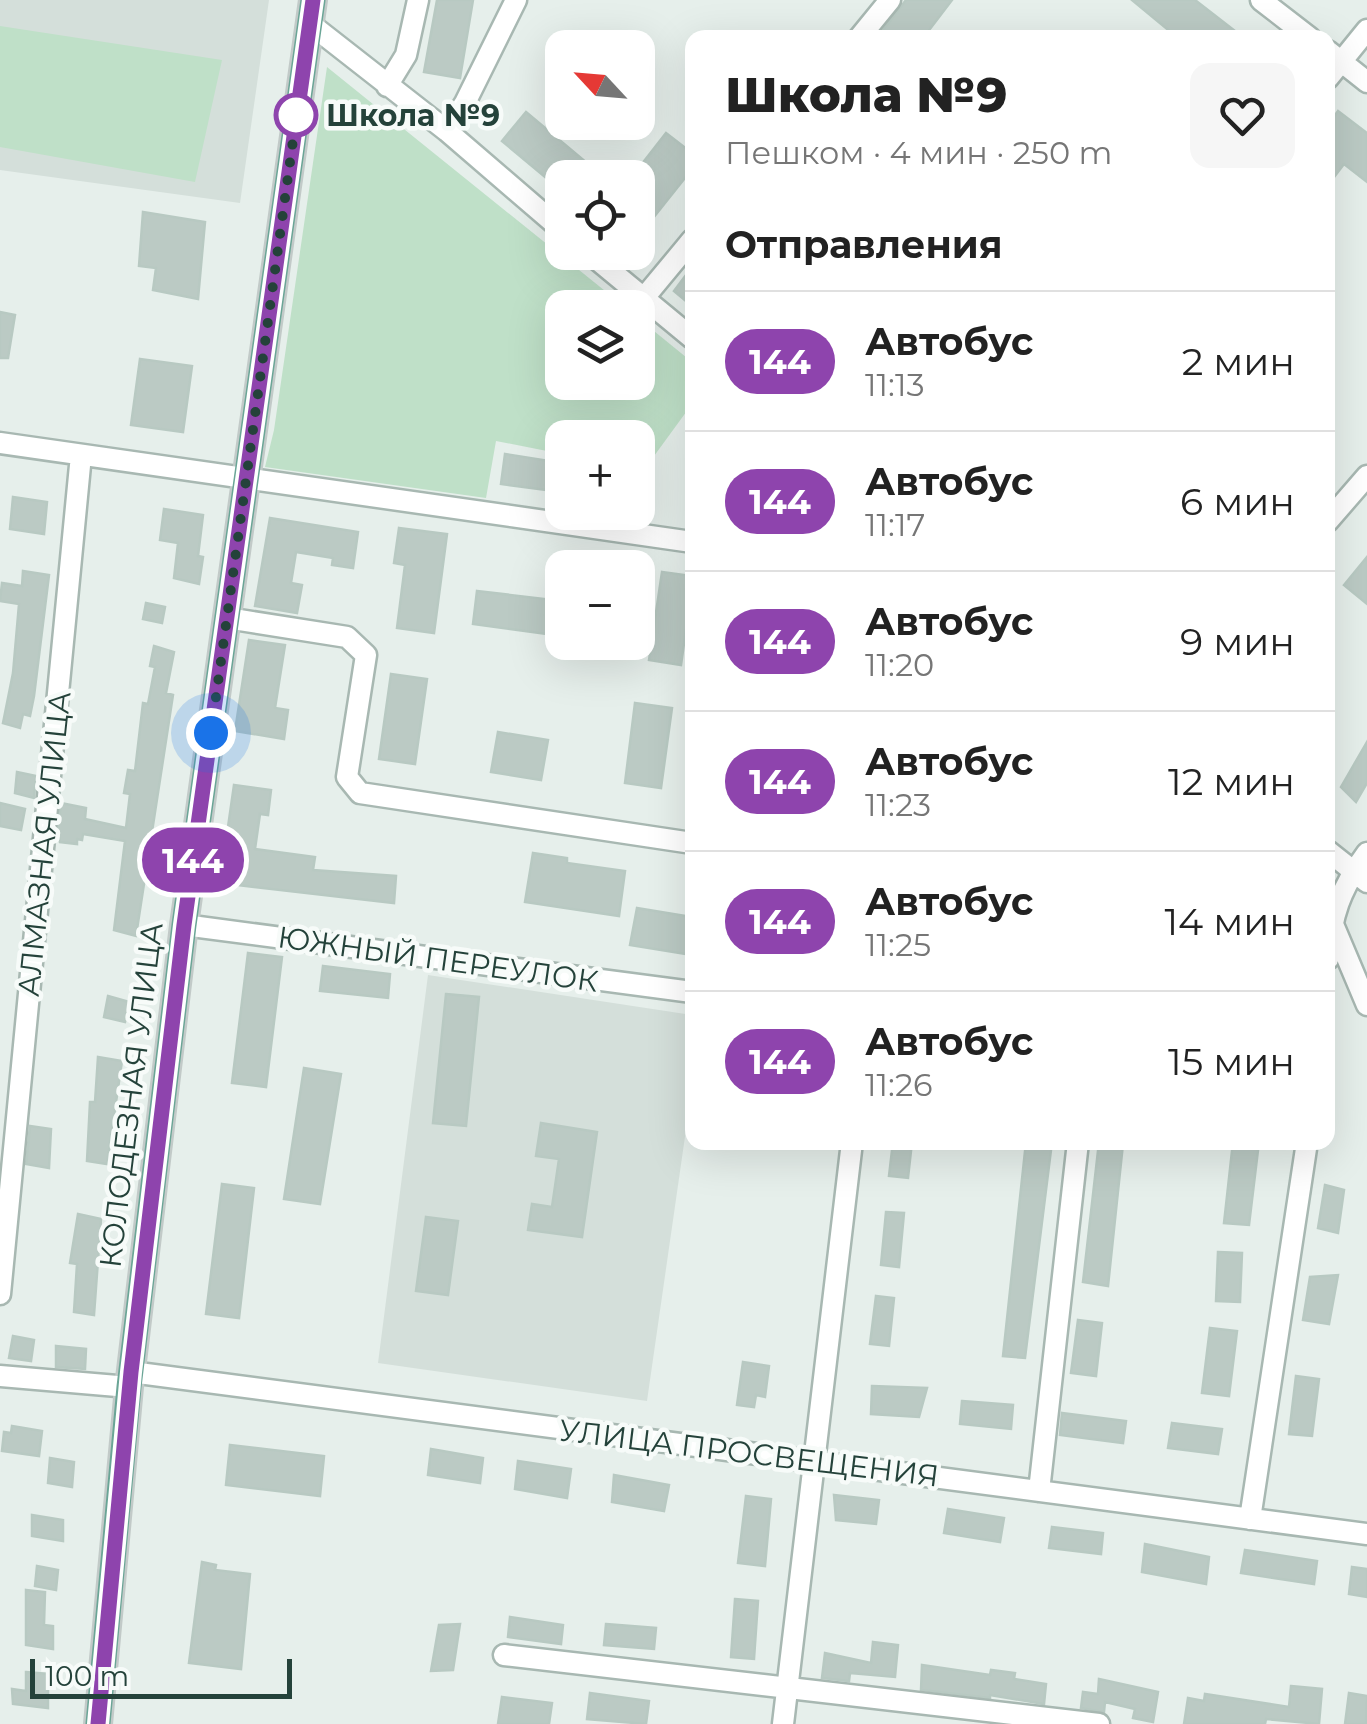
<!DOCTYPE html>
<html lang="ru">
<meta charset="utf-8">
<style>
body{margin:0;font-family:Montserrat,sans-serif;background:#f6f6f6;color:#222;height:100vh;display:flex;flex-direction:column;font-size:38px;white-space:nowrap}
*{box-sizing:border-box;margin:0}
p{font-size:32px;color:#767676}
.icon{flex:none;width:55px;height:55px;fill:none;stroke:currentColor;stroke-width:2;stroke-linecap:round;stroke-linejoin:round}
.map{position:relative;flex:1;overflow:hidden}
.panel{position:absolute;left:685px;top:30px;width:650px;height:1120px;display:flex;flex-direction:column;background:#fff;border-radius:20px;box-shadow:0 10px 40px #0002}
.panel>*{flex:none}
.badge{padding:0 20px;border-radius:32px;font-size:35px;line-height:65px}
.needle{width:65px;rotate:296deg}
.controls{position:absolute;left:545px;top:30px;display:grid;gap:20px}
.controls a{display:grid;place-items:center;width:110px;height:110px;border-radius:20px;background:#fff;box-shadow:0 10px 40px #0002;font-size:50px}
.scale{position:absolute;left:30px;bottom:25px;width:262px;box-sizing:border-box;padding-left:10px;border:5px solid #24423a;border-top:0;font-size:28px;line-height:35px;white-space:nowrap;color:#24423a;-webkit-text-stroke:8px #f7fbf9;paint-order:stroke}
.you{position:absolute;width:50px;height:50px;margin:-25px;border:8px solid #fff;border-radius:50%;background:#1a73e8;box-shadow:0 0 0 15px #1a73e833}
.map>.badge{position:absolute;translate:-50% -50%;box-shadow:0 0 0 5px #fff}
h2{padding:0 40px;font-size:38px;line-height:90px}
.round{display:grid;place-items:center;flex:none;width:105px;height:105px;border-radius:20px;background:#f6f6f6}
.headline{display:flex;align-items:center;justify-content:space-between;height:170px;padding:0 40px}
h1{font-size:48px;font-weight:800;line-height:75px}
ul{padding:0;list-style:none}
li{display:flex;align-items:center;gap:30px;height:140px;padding:0 40px;border-top:2px solid #e0e0e0}
li div{flex:1}
li b{display:block;font-size:38px}
li em{font-style:normal}
li .badge{min-width:110px;font-weight:700;text-align:center}
.map>svg:first-child{display:block}
</style>
<div class="map">
<svg width="1367" height="1724" viewBox="0 0 1367 1724">
<rect width="100%" height="100%" fill="#e6efeb"/>
<path fill="#d4dfda" d="M0,0H269L240,203L0,170Z
M428,975L692,1015V1088L647,1401L378,1363Z"/>
<path fill="#bfe0c8" d="M0,26L222,60L195,182L0,147Z
M327,67L625,307L562,308V382H638V318L692,362V404L638,478V438H562V454L496,441L486,498L265,467L274,430Z"/>
<path fill="#bbcac4" stroke="#b8c9c2" stroke-width="2.5" d="M437,0H473L460,78L424,72Z
M906,0H952L923,38H877Z
M1132,0H1195L1244,38H1178Z
M1338,111L1367,133V182L1344,164L1328,185V125Z
M526,112L594,169L587,178H562V191L502,141Z
M666,133L692,153V169L638,237V169Z
M143,212L205,222L198,299L153,290L156,268L139,266Z
M692,267V306L674,291Z
M0,312L15,315L8,358H0Z
M140,359L192,366L183,432L131,425Z
M505,454L562,463V492L501,484Z
M13,497L47,502L44,534L10,529Z
M164,509L203,515L198,556L203,557L199,584L174,578L178,543L160,540Z
M270,518L358,532L353,568L332,565L333,558L296,552L291,583L302,585L297,613L255,606Z
M399,528L447,534L434,633L397,628L405,565L394,563Z
M1367,557V604L1344,585Z
M23,571L49,575L34,696L30,716L23,714L20,728L3,723L13,673L19,604L0,601L2,583L22,586Z
M662,572L692,576V608H689L681,665L649,660Z
M477,591L562,601V636L473,624Z
M146,603L165,607L162,623L143,619Z
M249,640L285,645L275,708L288,710L284,739L235,731Z
M154,646L174,652L166,693L173,695L136,936L114,930L125,841L83,834L82,840L77,839V844L60,842L58,831L61,803L86,808L85,819L126,828L130,794L124,793L128,770L135,771L143,703L148,704L155,667L150,666Z
M391,674L427,679L415,764L379,759Z
M635,703L672,708L661,788L625,783Z
M498,732L548,740L541,780L491,772Z
M1367,742V783L1356,802L1341,787Z
M17,772L36,776L34,798L15,793Z
M234,785L271,790L268,815L260,814L255,849L315,857L313,870L396,876L394,903L220,883Z
M0,803L25,809L21,830L0,826Z
M533,853L567,858V863L625,871L619,916L525,902Z
M637,908L692,917V955L630,945Z
M248,953L282,957L266,1087L232,1083Z
M323,966L390,974L388,998L320,991Z
M446,994L479,997L466,1126L433,1123Z
M108,996L129,1002L125,1022L104,1017Z
M98,1057L122,1061L107,1164L87,1161L90,1102H95Z
M304,1068L341,1074L320,1204L284,1199Z
M541,1123L597,1132L582,1237L528,1230L532,1204L552,1207L559,1159L536,1156Z
M30,1126L51,1129L49,1168L26,1164Z
M893,1142H912L908,1178L889,1176Z
M1026,1142H1052L1025,1358L1003,1356Z
M1099,1142L1123,1144L1108,1286L1083,1282Z
M1233,1142H1259L1249,1225L1224,1223Z
M222,1184L254,1188L239,1318L206,1314Z
M1325,1185L1344,1190L1338,1233L1318,1228Z
M886,1212L904,1213L899,1267L881,1265Z
M78,1214L101,1219L94,1315L74,1312L77,1264L70,1263Z
M426,1217L458,1221L448,1295L416,1291Z
M1218,1252L1242,1253L1240,1302L1216,1301Z
M1338,1275L1329,1324L1303,1320L1310,1277Z
M876,1296L894,1298L889,1346L870,1344Z
M1078,1320L1102,1323L1096,1376L1071,1373Z
M1210,1328L1237,1331L1229,1396L1202,1393Z
M13,1336L34,1340L31,1361L9,1358Z
M56,1346L86,1349L85,1369L56,1367Z
M743,1362L769,1366L765,1397L756,1395L754,1407L737,1405Z
M1296,1376L1319,1379L1312,1436L1289,1434Z
M872,1386L927,1388L919,1417L871,1414Z
M962,1401L1013,1405L1011,1429L960,1424Z
M1062,1413L1126,1421L1123,1443L1060,1435Z
M1172,1423L1222,1429L1218,1454L1168,1448Z
M12,1426L42,1431L39,1456L2,1451L4,1432L11,1433Z
M230,1445L324,1456L320,1496L226,1485Z
M431,1449L483,1458L480,1483L428,1475Z
M50,1458L74,1462L72,1487L48,1483Z
M518,1461L571,1469L567,1498L515,1489Z
M614,1475L669,1485L664,1511L612,1502Z
M834,1495L879,1500L876,1524L836,1520Z
M746,1496L771,1499L765,1566L738,1563Z
M948,1509L1004,1518L1000,1542L944,1533Z
M32,1515L63,1520V1541L32,1536Z
M1052,1527L1103,1533L1101,1554L1049,1548Z
M1145,1544L1209,1557L1206,1584L1142,1572Z
M1245,1550L1317,1561L1314,1584L1241,1573Z
M202,1562L216,1565L215,1570L250,1574L241,1669L189,1663Z
M37,1566L58,1570L56,1590L35,1586Z
M1352,1567L1367,1569V1597L1349,1594Z
M26,1590L45,1592L44,1625L53,1626V1649L26,1645Z
M735,1599L758,1601L754,1659L731,1657Z
M510,1617L563,1625L561,1644L508,1637Z
M460,1624L453,1670L431,1671L439,1625Z
M606,1624L656,1628L654,1649L604,1645Z
M873,1642L898,1645L895,1677L850,1673L849,1681L822,1678L825,1653L871,1663Z
M922,1665L990,1675L991,1670L1015,1673L1014,1679L1046,1684L1044,1704L990,1695V1698L921,1690Z
M26,1672L48,1674V1708L13,1704L12,1689L26,1691Z
M1099,1679L1158,1692L1153,1722L1133,1718L1135,1709L1105,1702L1104,1712L1081,1708L1083,1692L1098,1694Z
M1291,1686L1322,1689L1319,1724L1266,1719L1265,1724H1184L1188,1698L1204,1701L1205,1694L1289,1707Z
M590,1693L649,1701L646,1724L587,1719Z
M1349,1693L1367,1696L1366,1724H1345Z
M502,1697L552,1703L549,1724H498Z"/>
<g fill="none" stroke-linecap="round" stroke-linejoin="round">
<g stroke="#a8b8b2" stroke-width="25">
<path id="minor" d="M1261,0L1310,38
M309,23L447,131L562,230
M859,38L890,0
M1328,51L1367,82
M1328,78L1367,30
M387,86L406,55L418,0
M447,131L465,103L516,0
M588,252L692,338
M643,299L692,240
M0,443L692,542
M1328,521L1367,476
M227,618L347,637L366,655L347,777L360,793L692,843
M1328,851L1367,882
M1332,922L1367,1005
M184,925L692,992
M1328,959C1331,916 1340,889 1367,853
M0,1294L81,455
M131,1372L1367,1534
M0,1376L129,1387
M1039,1491L1078,1142
M1250,1519L1307,1142
M504,1655L1099,1724
M783,1724L852,1142"/>
</g>
<g stroke="#c2cac8" stroke-width="30">
<path id="major" d="M98,1724L129,1387L184,925L313,0"/>
</g>
<use href="#minor" stroke="#fff" stroke-width="20"/>
<use href="#major" stroke="#6aa596" stroke-width="25"/>
</g>
<g fill="none" stroke-linecap="round" stroke-linejoin="round">
<g stroke="#fff" stroke-width="22">
<path id="line" d="M98,1724L131,1372L184,925L313,0"/>
</g>
<use href="#line" stroke="#8e44ad" stroke-width="15"/>
<path stroke="#24423a" stroke-width="10" stroke-dasharray="0 18" d="M211,733L299,97L296,115"/>
</g>
<circle fill="#fff" stroke="#8e44ad" stroke-width="5" cx="296" cy="115" r="20"/>
<g text-anchor="middle" dominant-baseline="central" stroke-width="9" stroke-linejoin="round" paint-order="stroke">
<g font-size="30" font-weight="bold" fill="#24423a" stroke="#f7fbf9" text-anchor="start">
<text x="326" y="115">Школа №9</text>
</g>
<g font-size="30" fill="#24423a" stroke="#f7fbf9">
<text transform="translate(44 844) rotate(-84)">АЛМАЗНАЯ УЛИЦА</text>
<text transform="translate(438 959) rotate(8)">ЮЖНЫЙ ПЕРЕУЛОК</text>
<text transform="translate(131 1095) rotate(-83)">КОЛОДЕЗНАЯ УЛИЦА</text>
<text transform="translate(749 1453) rotate(7)">УЛИЦА ПРОСВЕЩЕНИЯ</text>
</g>
</g>
</svg>
<div class="controls">
<a><svg class="needle" viewBox="-14 -14 28 28"><path d="M0-13l5 13h-10z" fill="#e53935"/><path d="M0 13l5-13h-10z" fill="#767676"/></svg></a>
<a><svg class="icon" aria-label="locate" viewBox="0 0 24 24"><circle cx="12" cy="12" r="6"/><path d="M12 2v4M12 18v4M2 12h4M18 12h4"/></svg></a>
<a><svg class="icon" aria-label="layers" viewBox="0 0 24 24"><path d="M12 4l9 5-9 5-9-5zM3 14l9 5 9-5"/></svg></a>
<a>+</a>
<a>−</a>
</div>
<div class="scale">100 m</div>
<div class="you" style="left:211px;top:733px"></div>
<b class="badge" style="left:193px;top:860px;background:#8e44ad;color:#fff">144</b>
<section class="panel">
<div class="headline"><div><h1>Школа №9</h1><p>Пешком · 4 мин · 250 m</p></div><a class="round"><svg class="icon" aria-label="heart" viewBox="0 0 24 24"><path d="M12 20l-8-8c-3-5 5-10 8-4 3-6 11-1 8 4z"/></svg></a></div>
<h2>Отправления</h2>
<ul>
<li><span class="badge" style="background:#8e44ad;color:#fff">144</span><div><b>Автобус</b><p>11:13</p></div><em>2 мин</em></li>
<li><span class="badge" style="background:#8e44ad;color:#fff">144</span><div><b>Автобус</b><p>11:17</p></div><em>6 мин</em></li>
<li><span class="badge" style="background:#8e44ad;color:#fff">144</span><div><b>Автобус</b><p>11:20</p></div><em>9 мин</em></li>
<li><span class="badge" style="background:#8e44ad;color:#fff">144</span><div><b>Автобус</b><p>11:23</p></div><em>12 мин</em></li>
<li><span class="badge" style="background:#8e44ad;color:#fff">144</span><div><b>Автобус</b><p>11:25</p></div><em>14 мин</em></li>
<li><span class="badge" style="background:#8e44ad;color:#fff">144</span><div><b>Автобус</b><p>11:26</p></div><em>15 мин</em></li>
</ul>
</section>
</div>
